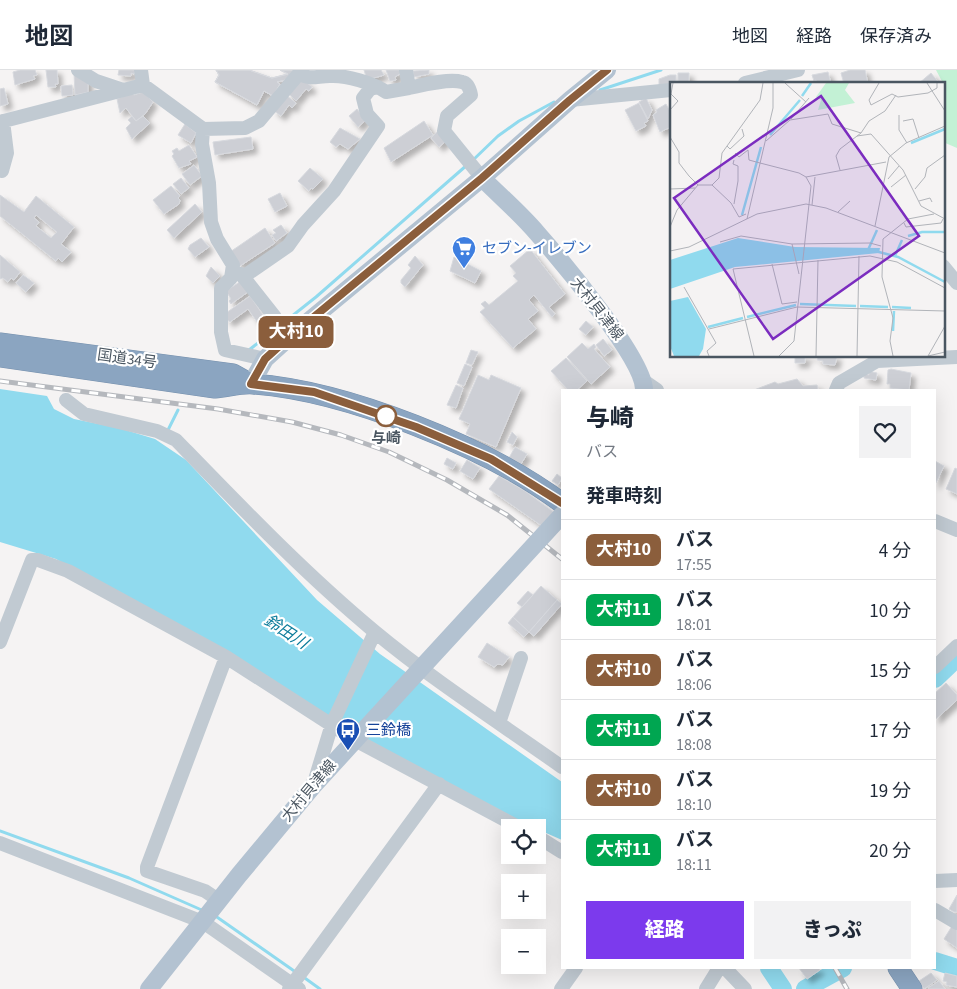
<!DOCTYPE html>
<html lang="ja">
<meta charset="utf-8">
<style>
body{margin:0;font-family:"Source Sans 3","Noto Sans JP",sans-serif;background:#f2f2f3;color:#1f2937;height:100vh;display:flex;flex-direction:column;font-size:19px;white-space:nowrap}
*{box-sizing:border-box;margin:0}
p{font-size:16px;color:#747a83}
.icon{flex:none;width:28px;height:28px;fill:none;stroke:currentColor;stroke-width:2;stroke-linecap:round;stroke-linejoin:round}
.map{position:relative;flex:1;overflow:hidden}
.drawer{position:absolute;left:561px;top:319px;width:375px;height:580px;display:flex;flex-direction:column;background:#fff;border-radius:0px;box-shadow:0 5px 20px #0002}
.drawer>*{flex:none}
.badge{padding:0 10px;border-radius:8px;font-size:18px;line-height:32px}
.buttons{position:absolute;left:501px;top:749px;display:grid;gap:10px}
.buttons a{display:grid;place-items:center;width:45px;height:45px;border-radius:0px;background:#fff;box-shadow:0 5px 20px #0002;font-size:25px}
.map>.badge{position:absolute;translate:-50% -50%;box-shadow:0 0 0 2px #fff}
h2{padding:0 25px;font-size:19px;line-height:45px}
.round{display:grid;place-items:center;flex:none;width:52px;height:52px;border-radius:0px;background:#f2f2f3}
.head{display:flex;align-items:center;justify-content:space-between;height:85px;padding:0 25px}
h1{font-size:24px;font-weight:800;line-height:38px}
.cta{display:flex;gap:10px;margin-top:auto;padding:10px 25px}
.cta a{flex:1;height:58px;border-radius:0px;background:#7c3aed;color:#fff;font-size:20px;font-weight:800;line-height:58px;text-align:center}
.cta a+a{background:#f2f2f3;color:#1f2937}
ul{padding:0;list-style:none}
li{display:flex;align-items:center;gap:15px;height:60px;padding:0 25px;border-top:1px solid #e0e1e3}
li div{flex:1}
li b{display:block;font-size:19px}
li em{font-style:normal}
li .badge{min-width:55px;font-weight:700;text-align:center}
header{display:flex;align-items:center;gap:30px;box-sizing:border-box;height:70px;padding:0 25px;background:#fff;border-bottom:1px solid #e0e1e3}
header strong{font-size:24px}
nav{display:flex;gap:28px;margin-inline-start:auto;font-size:18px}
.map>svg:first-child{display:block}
</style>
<header>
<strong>地図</strong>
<nav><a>地図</a><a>経路</a><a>保存済み</a></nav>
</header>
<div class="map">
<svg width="957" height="919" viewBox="0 0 957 919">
<defs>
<filter id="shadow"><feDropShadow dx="4.5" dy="4.5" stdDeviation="2.5" flood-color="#0004"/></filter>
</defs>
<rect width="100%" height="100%" fill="#f5f3f3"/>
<path fill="#c3f1d5" d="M936,0H957V78L943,72V19L945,17Z"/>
<path fill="#90daee" d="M0,319L47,326L54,339L74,349L119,358L155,369L186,390L317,530L380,584L562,712V770L521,752L370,672L56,489L0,472Z"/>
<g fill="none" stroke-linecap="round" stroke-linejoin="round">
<path stroke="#90daee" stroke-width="3" d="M600,20L661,0
M472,91L498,66L519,51L554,32
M249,280L316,227L467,95
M167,362L178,340
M0,761L129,808L204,841
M214,845L297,903
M302,906L320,919"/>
<path stroke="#90daee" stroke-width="18" d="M935,609L957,588
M935,891L957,898
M769,898L783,919
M805,919L843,898"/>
</g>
<path fill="#cdcfd5" stroke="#d7d9de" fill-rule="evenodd" filter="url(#shadow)" d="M20,0H35L37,5L33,6L35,9L15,15L13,2Z
M46,0H57L58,14H55L56,17H48Z
M119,0H135L134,4L131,3V6L118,5Z
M216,0H249L272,8L288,4L280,0H296L290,9L277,12L280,14L273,26L264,21L257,35L215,12L219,5Z
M216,0H249L272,8L288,4L280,0H296L290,9L277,12L280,14L273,26L264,21L257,35L215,12L219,5Z
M216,0H249L272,8L288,4L280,0H296L290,9L277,12L280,14L273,26L264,21L257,35L215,12L219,5Z
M364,0H381L384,5L367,10Z
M386,0H400L401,3L395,7L396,10L390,11Z
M429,0V4L414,7L413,1Z
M850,0H865L868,14H844L841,3Z
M828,2L831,14H817L816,10L814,11L812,5Z
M74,3L88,9V22L75,25Z
M678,3H689V12L678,13Z
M931,3L939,13L918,14Z
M670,5H676V14L659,16V9Z
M301,8L312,17L309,21L306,19L296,31L288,23Z
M72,15L73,25L62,26L61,16Z
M4,18L8,34L0,36V19Z
M143,22L153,32L145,44L136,51L126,38L120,43L117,29L131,23L134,25Z
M286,25L296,33L292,38L289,35L281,46L273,40Z
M646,28L652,40L648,49L639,32Z
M639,33L648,51L644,53L646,56L636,61L625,40Z
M666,34L671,43V57L660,62L653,45L657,42L656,40Z
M357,39L366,50L358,57L349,46Z
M132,46L136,51L143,46L150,53L132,69L126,58L131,53L128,50Z
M424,51L433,65L391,92L384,78Z
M185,54L196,63L191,73L178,65Z
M340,58L360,69L348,79L340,74L336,77L330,72Z
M438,61L447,70L439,77L431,68Z
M251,67L253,79L215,85L213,72Z
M189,75L197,87L189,91L191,94L179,98L172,86L174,84L172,81L177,78L179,81Z
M194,95L202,106L190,115L182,104Z
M310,98L323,109L313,119L311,118L309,121L298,111Z
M181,108L189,118L181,124L173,114Z
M171,116L180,126L178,128L180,130L179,134L164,144L153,130Z
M280,123L287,136L275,142L268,129Z
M0,125L24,142L36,126L74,157L61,174L71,182L62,192L58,188L56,191L0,146ZM36,145L57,162L51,168L36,156L39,152L34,148Z
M195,134L202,142L174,168L167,160Z
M281,155L287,163L276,171L272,165L276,163L273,160Z
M265,158L275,173L240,196L230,182Z
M201,168L209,177L195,187L188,179L190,175Z
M530,179L565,224L549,237L555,244L552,247L534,225L529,230L538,241L528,249L536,259L513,278L480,242L485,238L481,234L485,231L489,235L518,211L513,206L516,203L510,196Z
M0,185L20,202L14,210L11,208L8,212L3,208L0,209Z
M415,186L423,195L405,217L401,213V210L411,198L408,195Z
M454,187L481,201L475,213L450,201Z
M211,197L220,206L213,213L206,206Z
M23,205L34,213L26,222L16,213Z
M241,211L248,222L231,234L229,231L231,229L226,221Z
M250,226L267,251L260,256L248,239L230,252L226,249V243Z
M586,251L593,257L586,265L579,259Z
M603,269L612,280L604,286L596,275Z
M582,273L588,279L594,274L596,277L594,279L610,297L591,314L567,287Z
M471,280L478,282L472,295L466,293Z
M795,286H815L805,287V293H795Z
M818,286H837L835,295L823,294V291L817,290Z
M566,288L587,311L577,320H568L551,301Z
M465,294L472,297L464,316L457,313Z
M891,299L911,303L909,320L890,318V314H887L888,300Z
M869,301L877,303L876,310L864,308V304L869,305Z
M478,305L489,310L491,305L521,318L496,377L466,364L470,354L459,349Z
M797,309L803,316L817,315L818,320H754L775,312L778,314Z
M456,315L463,318L456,338L447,335Z
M512,362L517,367L513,375L507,372Z
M515,377L527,384L521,394L509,388Z
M447,388L456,393L453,399L444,394Z
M467,390L480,398L473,409L460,401Z
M935,391L944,396L935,415Z
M955,398L957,399V424L946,419Z
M557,404L562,408L558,415L552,411Z
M499,406L525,421L555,443L542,456L489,419Z
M541,516L557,530L529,562L513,547Z
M528,521L533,525L522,537L517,533Z
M557,530L562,534L534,566L529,562Z
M513,547L529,562L524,567L508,553Z
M487,573L509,587L503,595L498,594L494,597L478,587Z
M946,613L957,625V630L935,650V623Z
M957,825V842H954L949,839Z
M952,856L957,859V878L944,869Z
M799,898H818L820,900L807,909Z
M931,903L937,910L924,919L919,911Z
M945,903L957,906V917L946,915L947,912L943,911Z
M939,911L945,919H929L928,918Z"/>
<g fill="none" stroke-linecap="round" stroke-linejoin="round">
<g stroke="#7690ad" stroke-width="21">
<path id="highway" d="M0,273L233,304L249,313
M0,287L215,318C227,317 241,313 253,314C347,321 487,377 562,433
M898,898L912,919"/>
</g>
<path stroke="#c1cad2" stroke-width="14" d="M78,0L96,11L123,20
M141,0L143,15L203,59L245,58L259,51L302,0
M406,0L409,18C423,15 449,8 462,12C468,13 470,20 471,25L447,46L444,61L482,108
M300,4C311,10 317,6 330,6C346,5 373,13 386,22L409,18
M745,13L798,0
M570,30L671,20
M0,52L143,15
M203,59L202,74L209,113L211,152L217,169L233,195L231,208L221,218V262L225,280L265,289
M2,101L7,83L3,51
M943,196L957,213
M237,203L241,204L275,247
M243,207L288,176L303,155L334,121L378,56L367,44L363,28L370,19L378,17
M644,311L657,320
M836,320L839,313L877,291L957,287
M66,330L84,344L157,361L176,370C240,436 304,503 375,562C434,611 500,653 562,697
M935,451L957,460
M0,572L32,490H38L68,501L226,587L355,670L520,758
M935,597L957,576
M499,653L521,588
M314,713L332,654L375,562
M538,767L562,782
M0,773L203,852L299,919
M935,811L957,810
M220,831L205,821L147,801V797L226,587
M935,840L957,853
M725,898L745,919
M289,919L439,714
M561,919L576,898
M706,919L719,898"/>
<path stroke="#b3c2d1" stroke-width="18" d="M482,108C500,126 520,143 537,163C560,189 645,290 644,320
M251,314L265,289L286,270L482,108L570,30L607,0
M149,919L239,805L313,716L355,670"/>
<use href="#highway" stroke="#8ba5c1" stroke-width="20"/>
<g stroke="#b5b8bd" stroke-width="5">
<path id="rail" d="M0,311L218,339L292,352L341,365L389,382L447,410L507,445L562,489
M835,898L847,919"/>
</g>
<use href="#rail" stroke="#fff" stroke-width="3" stroke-dasharray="9" stroke-linecap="butt"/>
<path stroke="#b3c2d1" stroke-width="18" d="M355,670L562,445"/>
</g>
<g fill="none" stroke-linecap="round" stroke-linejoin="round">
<g stroke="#fff" stroke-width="11">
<path id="line" d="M562,433L491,389L416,357L314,322L251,314L265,289L286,270L482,108L570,30L607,0"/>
</g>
<use href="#line" stroke="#8b5e3c" stroke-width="8"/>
</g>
<defs>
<g id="supermarket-pin" transform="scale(1.25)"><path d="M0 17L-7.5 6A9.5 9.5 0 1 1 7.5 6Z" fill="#3f7fe0" stroke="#fff"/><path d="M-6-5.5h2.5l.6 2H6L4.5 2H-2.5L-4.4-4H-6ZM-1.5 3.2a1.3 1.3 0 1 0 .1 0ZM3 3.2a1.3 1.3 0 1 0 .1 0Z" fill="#fff"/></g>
<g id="bus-pin" transform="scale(1.25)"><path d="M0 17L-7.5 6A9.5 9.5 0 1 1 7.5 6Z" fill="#1a4fb4" stroke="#fff"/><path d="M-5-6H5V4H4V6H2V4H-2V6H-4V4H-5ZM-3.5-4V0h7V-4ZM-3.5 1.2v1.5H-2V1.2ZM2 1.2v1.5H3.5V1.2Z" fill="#fff"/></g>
</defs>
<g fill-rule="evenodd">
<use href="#supermarket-pin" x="464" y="178"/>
<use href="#bus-pin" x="348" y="660"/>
</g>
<circle fill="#fff" stroke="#8b5e3c" stroke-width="2.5" cx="386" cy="346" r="10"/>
<g text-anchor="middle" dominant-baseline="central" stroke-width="4.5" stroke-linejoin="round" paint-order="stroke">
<g font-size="15" fill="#366cbe" stroke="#fff" text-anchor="start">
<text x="482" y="178">セブン-イレブン</text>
</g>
<g font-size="15" fill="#4a5661" stroke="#fff">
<text transform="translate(597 239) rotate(52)">大村貝津線</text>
<text transform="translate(127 289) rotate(8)">国道34号</text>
<text transform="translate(309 721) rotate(-50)">大村貝津線</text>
</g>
<g font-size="15" font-weight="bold" fill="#4a5661" stroke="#fff">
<text x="386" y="368">与崎</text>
</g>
<g font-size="15" fill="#164399" stroke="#fff" text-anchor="start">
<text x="366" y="660">三鈴橋</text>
</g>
<g font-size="16" font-style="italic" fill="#0c7c9b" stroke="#fff">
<text transform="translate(286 562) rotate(33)">鈴田川</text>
</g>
</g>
<g transform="translate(670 12)">
<rect width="275" height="275" fill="#f5f3f3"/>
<path d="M156,1H179L175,8L185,21L148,28L151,18L146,15Z" fill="#c3f1d5"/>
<path d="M68,156L125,165L210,166L209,171L65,185L0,207V178ZM18,215L36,247L33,267L29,274H4L0,264V219Z" fill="#90daee"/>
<path fill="none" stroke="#90daee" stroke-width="2.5" d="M132,14L141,1M100,53L130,18M241,61L275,47M72,133L91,65M238,154L252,150H275M198,168L207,148M205,169L228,175L275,200M225,174L232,158M130,222L186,224M190,224L218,225M222,225L241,226M77,235L126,223M38,245L73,236M223,249L224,229"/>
<path fill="none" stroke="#b1b4b9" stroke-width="1" d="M115,1L136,20M209,1L199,18L201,23L222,12L228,15L258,11L267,6V1M257,1L275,29M0,28L8,19L1,12L3,1M229,33V48L237,61M121,37L139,16M233,39L243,37L249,56M187,54L201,52L233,88L251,124L275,137M0,55L9,70V81L19,94L28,103H42L49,96L52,71L90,18L93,1M96,59L120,38L158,32L162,42L191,51M57,64L60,67L74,54L72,47M65,71L69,75L78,68L79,78L90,81M90,81L129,91L136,95L141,104L124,259L109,274M170,88L166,74L170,67L191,51L199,39L215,29L226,13M136,95L216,80M218,97L229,84M42,103L61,121L69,135L76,132M221,105L236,93M0,107L25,106M245,107L255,95L257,86L275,73M249,119L260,116L262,120M64,122L68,99V84L63,82L64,78M142,123L145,95M168,130L180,119M77,137L103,26V1M234,141L236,145L271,141L273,137M205,144L219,75L236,61L275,44M0,145L7,128L28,103M50,160L71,154L122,162L200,161L211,164M122,162L129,192M0,169L19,165L87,132L136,122L156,126L275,171M102,182L112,222L127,220M14,205L46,261L37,269L39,274M39,247L127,225L275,229M84,274L63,187L200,174L227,180L275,206M146,274L148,178M187,274L189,174M223,274L220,259L223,236L212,195L213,157L238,137L264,132M258,274L275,244M258,274L275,270"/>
<path fill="#7b2cbf" fill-opacity="0.15" stroke="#7b2cbf" stroke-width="2.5" d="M151,14L249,154L103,257L4,116Z"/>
<rect width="275" height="275" fill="none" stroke="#4a5661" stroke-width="2.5"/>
</g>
</svg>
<div class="buttons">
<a><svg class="icon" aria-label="locate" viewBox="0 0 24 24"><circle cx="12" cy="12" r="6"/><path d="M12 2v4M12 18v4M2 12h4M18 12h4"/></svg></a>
<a>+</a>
<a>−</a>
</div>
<b class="badge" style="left:296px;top:262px;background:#8b5e3c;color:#fff">大村10</b>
<section class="drawer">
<div class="head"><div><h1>与崎</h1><p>バス</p></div><a class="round"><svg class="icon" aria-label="heart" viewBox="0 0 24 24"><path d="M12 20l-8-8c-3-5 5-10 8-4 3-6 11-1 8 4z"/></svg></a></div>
<h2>発車時刻</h2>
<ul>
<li><span class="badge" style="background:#8b5e3c;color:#fff">大村10</span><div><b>バス</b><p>17:55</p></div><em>4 分</em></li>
<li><span class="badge" style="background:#00a651;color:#fff">大村11</span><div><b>バス</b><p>18:01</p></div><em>10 分</em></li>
<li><span class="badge" style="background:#8b5e3c;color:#fff">大村10</span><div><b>バス</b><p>18:06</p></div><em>15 分</em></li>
<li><span class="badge" style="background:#00a651;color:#fff">大村11</span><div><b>バス</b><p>18:08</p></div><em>17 分</em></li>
<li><span class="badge" style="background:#8b5e3c;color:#fff">大村10</span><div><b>バス</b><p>18:10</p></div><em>19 分</em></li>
<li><span class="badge" style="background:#00a651;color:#fff">大村11</span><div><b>バス</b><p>18:11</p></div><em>20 分</em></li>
</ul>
<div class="cta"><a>経路</a><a>きっぷ</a></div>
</section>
</div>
